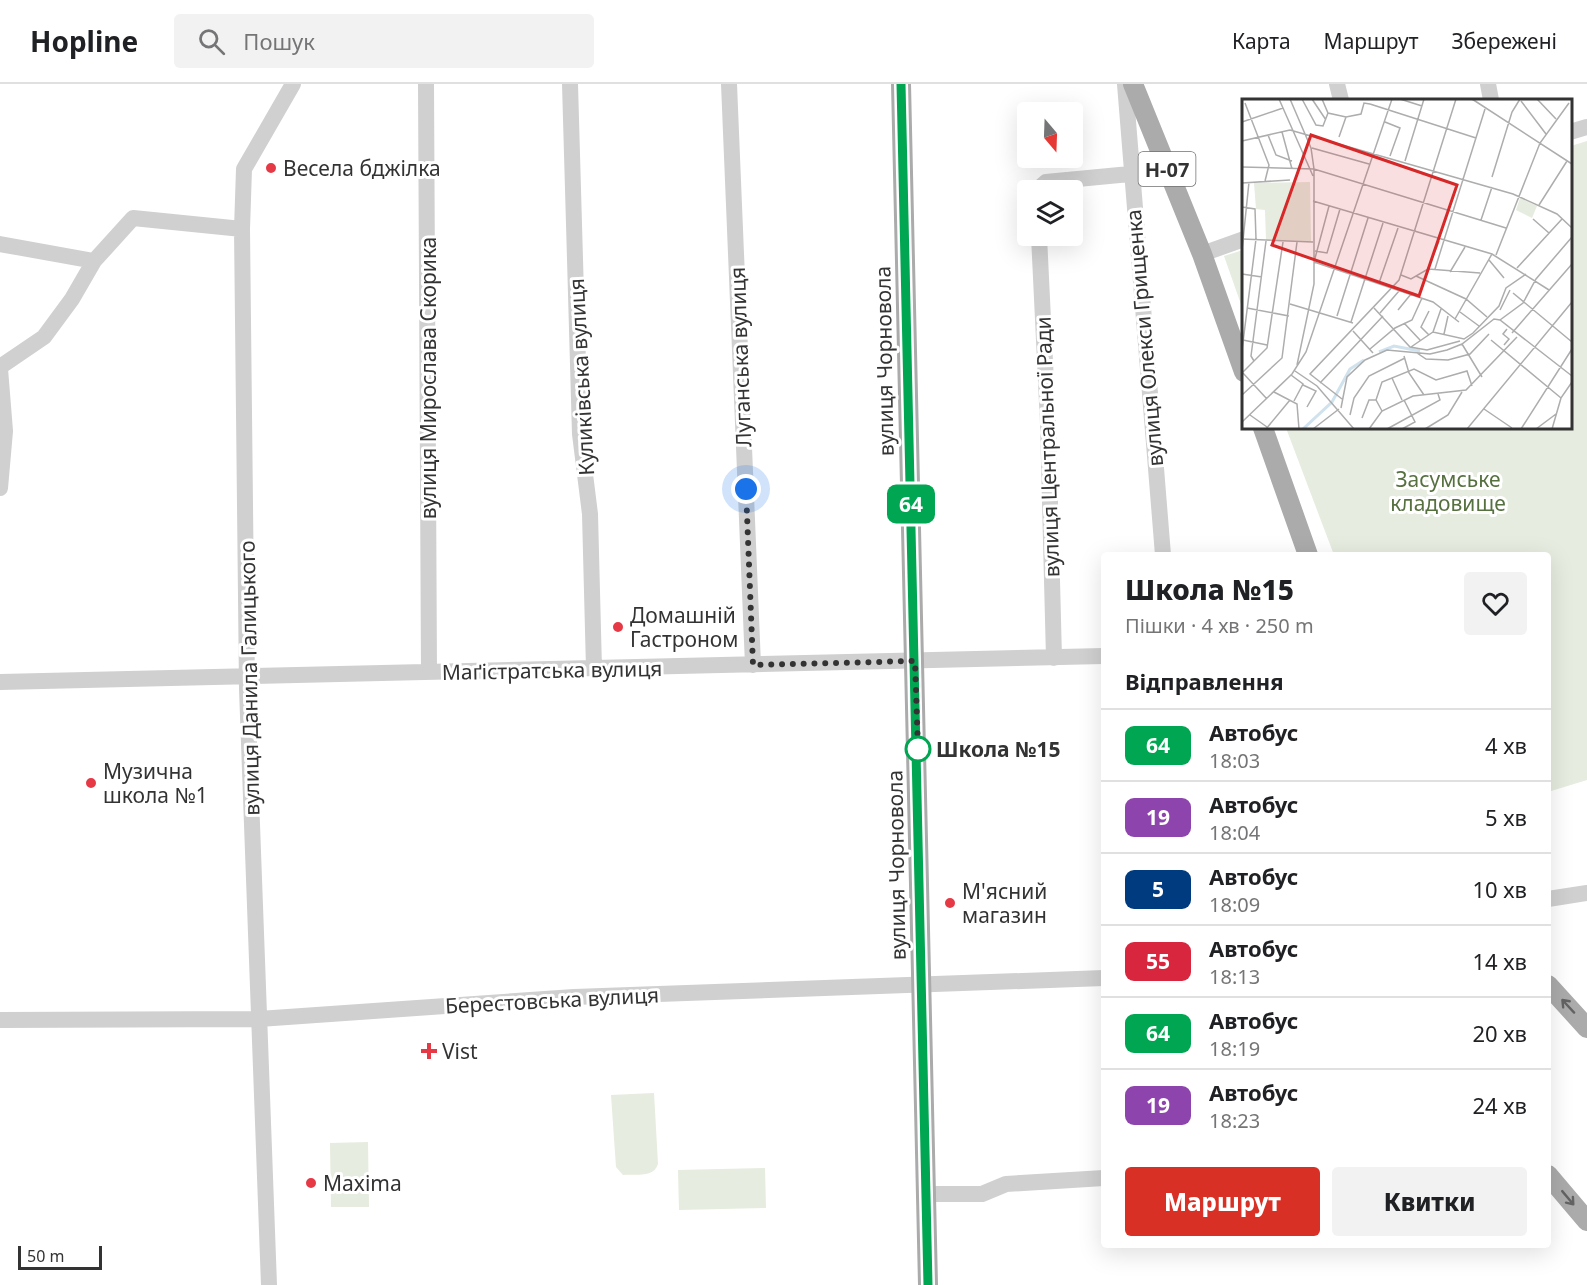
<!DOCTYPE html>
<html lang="uk">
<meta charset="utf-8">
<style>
body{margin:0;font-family:"Noto Sans",sans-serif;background:#f2f2f2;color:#202124;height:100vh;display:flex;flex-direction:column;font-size:22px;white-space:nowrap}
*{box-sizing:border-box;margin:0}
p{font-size:20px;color:#757577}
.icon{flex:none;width:33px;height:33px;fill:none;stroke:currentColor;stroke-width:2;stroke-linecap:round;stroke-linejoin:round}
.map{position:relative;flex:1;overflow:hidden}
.side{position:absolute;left:1101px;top:468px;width:450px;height:696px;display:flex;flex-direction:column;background:#fff;border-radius:6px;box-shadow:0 6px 24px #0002}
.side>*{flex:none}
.badge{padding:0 12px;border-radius:9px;font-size:21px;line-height:39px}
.needle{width:39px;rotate:161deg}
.buttons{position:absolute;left:1017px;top:18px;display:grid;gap:12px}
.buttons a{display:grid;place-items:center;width:66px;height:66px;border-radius:6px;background:#fff;box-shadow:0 6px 24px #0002;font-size:30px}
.scale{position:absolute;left:18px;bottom:15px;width:84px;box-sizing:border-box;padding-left:6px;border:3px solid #333;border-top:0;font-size:16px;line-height:21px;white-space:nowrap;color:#333;-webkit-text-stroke:4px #fff;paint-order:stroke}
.you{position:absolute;width:30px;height:30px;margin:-15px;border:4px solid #fff;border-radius:50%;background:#1a73e8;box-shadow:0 0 0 9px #1a73e833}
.map>.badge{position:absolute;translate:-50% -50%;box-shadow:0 0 0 3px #fff}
h2{padding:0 24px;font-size:22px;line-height:54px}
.round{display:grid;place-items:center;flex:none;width:63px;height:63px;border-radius:6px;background:#f2f2f2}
.summary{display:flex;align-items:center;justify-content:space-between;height:102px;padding:0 24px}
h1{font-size:28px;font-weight:800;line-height:45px}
.button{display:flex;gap:12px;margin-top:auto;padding:12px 24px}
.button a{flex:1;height:69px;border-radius:6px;background:#d93025;color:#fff;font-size:24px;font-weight:800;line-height:69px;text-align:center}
.button a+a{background:#f2f2f2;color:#202124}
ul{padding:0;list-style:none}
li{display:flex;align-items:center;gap:18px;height:72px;padding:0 24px;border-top:2px solid #e0e0e0}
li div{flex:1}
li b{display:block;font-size:22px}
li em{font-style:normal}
li .badge{min-width:66px;font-weight:700;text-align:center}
header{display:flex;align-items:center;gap:36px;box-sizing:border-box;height:84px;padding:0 30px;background:#fff;border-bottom:2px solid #e0e0e0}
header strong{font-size:28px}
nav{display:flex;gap:33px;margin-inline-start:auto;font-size:21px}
.search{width:420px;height:54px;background:#f2f2f2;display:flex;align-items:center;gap:15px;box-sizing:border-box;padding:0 21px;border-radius:6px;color:#757577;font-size:22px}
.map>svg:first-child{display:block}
</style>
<header>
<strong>Hopline</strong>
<div class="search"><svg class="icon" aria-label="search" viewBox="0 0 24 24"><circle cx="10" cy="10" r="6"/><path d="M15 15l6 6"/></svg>Пошук</div>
<nav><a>Карта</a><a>Маршрут</a><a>Збережені</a></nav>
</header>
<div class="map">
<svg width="1587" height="1201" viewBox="0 0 1587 1201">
<rect width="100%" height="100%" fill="#fff"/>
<path fill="#e6ecdf" d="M1587,57V696L1548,708V471H1334L1286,344H1570L1571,62Z
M1243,166H1244L1243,226L1224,172Z
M654,1009L658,1080C654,1094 636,1090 623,1091L616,1083L611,1011Z
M368,1058L369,1123H331L330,1059Z
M765,1084L766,1124L679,1126L678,1086Z"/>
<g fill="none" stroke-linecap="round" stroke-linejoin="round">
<path stroke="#d0d0d0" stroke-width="16" d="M426,0L429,588
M570,0L580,350L590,430L594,585
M729,0L753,581
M1125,0L1163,471
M1337,0L1341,16
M1488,0L1491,16
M1570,48L1587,43
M1037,106L1046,98L1130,90L1169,91
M1039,152L1048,340L1054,574
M0,160L94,177
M1202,170L1244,155
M0,283L44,253L72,215L94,177L133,134L242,145
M0,285L5,347L0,404
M0,598L1104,572
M1548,815L1587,809
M0,936L259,935L574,913L1104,894
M926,1110H982L1006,1100L1104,1094
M269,1201L247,605L242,145L244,85L293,0"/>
<path stroke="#ababab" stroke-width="20" d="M901,0L928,1201
M1133,0L1202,170L1244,288
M1263,344L1308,471
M1548,901L1587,944
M1548,1091L1587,1137"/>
</g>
<defs><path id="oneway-shaft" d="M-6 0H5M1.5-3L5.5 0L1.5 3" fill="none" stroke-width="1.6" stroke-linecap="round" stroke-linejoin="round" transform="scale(1.5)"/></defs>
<g stroke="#636363">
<use href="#oneway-shaft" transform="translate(1568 922) rotate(-133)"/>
<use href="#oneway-shaft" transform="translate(1568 1114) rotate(50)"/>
</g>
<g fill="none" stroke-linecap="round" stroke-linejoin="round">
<g stroke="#fff" stroke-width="14">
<path id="line" d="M901,0L928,1201"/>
</g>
<use href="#line" stroke="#00a651" stroke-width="9"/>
<path stroke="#333" stroke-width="6" stroke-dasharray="0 10.8" d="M746,405L753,581L915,577L918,665"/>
</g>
<g fill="#e63946" stroke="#fff" stroke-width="2">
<circle cx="271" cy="84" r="6"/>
<circle cx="618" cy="543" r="6"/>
<circle cx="91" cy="699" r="6"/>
<circle cx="950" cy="819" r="6"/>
<path d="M426 958h6v6h6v6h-6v6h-6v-6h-6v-6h6z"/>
<circle cx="311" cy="1099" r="6"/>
</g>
<circle fill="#fff" stroke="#00a651" stroke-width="3" cx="918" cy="665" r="12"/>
<g text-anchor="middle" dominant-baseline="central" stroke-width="6" stroke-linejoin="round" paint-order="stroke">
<rect fill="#fff" stroke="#707070" stroke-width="1.5" x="1138.5" y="68" width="57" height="34" rx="4.5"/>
<g font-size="20" font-weight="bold" fill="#333">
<text x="1167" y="85">Н-07</text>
</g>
<g font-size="21" fill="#333" stroke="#fff" text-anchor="start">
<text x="283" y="84">Весела бджілка</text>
<text x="630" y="531">Домашній<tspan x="630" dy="24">Гастроном</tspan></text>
<text x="103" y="687">Музична<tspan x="103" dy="24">школа №1</tspan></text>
<text x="962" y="807">М'ясний<tspan x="962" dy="24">магазин</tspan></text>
<text x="442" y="967">Vist</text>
<text x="323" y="1099">Maxima</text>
</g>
<g font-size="21" fill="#333" stroke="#fff">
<text transform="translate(1144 254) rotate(-95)">вулиця Олекси Грищенка</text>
<text transform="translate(740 273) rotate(-92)">Луганська вулиця</text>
<text transform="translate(884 277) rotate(-91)">вулиця Чорновола</text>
<text transform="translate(581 293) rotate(-93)">Куликівська вулиця</text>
<text transform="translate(428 294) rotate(-90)">вулиця Мирослава Скорика</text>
<text transform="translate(1047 363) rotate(-92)">вулиця Центральної Ради</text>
<text transform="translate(552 586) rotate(-1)">Маґістратська вулиця</text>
<text transform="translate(249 594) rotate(-91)">вулиця Данила Галицького</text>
<text transform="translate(896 781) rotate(-91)">вулиця Чорновола</text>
<text transform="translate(552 916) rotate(-3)">Берестовська вулиця</text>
</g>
<g font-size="21" fill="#56703f" stroke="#fff">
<text x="1448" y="395">Засумське<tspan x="1448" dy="24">кладовище</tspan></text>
</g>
<g font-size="21" font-weight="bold" fill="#333" stroke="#fff" text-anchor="start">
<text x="936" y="665">Школа №15</text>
</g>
</g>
<g transform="translate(1242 15)">
<rect width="330" height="330" fill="#fff"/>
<path d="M68,83L69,142L24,141L23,111L14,110L12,84ZM278,99L295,107L290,119L274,111Z" fill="#e6ecdf"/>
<path fill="none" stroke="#cfe2ee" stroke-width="3" d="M137,253L152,247L178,252M61,330L90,303L108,270L122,261"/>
<path fill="none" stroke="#adadad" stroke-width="1.5" d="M37,0L71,77M48,0L69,49L72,70V185L55,266M60,0L74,26L81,27L86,14M70,0L84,21M80,0L86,14L104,18L119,15L122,4L128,5M158,0L180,7M230,0L330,65M295,0L314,20M279,2L304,35M3,4L27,66L23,82M128,5L234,39M0,23L41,9M143,23L158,29L148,57M48,31L271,95L315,115L330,129M40,33L50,70M26,36L34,56L50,62M97,38L104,18M0,42L48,31M70,49L127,65M163,62L182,0M0,68L72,70L264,129M250,78L270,13L278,0M0,84L48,81M71,102L250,155L307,191M297,106L325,62M87,107L72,163L191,203L217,223M0,108L13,110L14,140L0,251M291,120L307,134M239,121L250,88M0,140L71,143M0,151L7,83M73,152L85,154L98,110M254,156L298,44L327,4M247,161L262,179M275,169L320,120M186,170L197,142M193,170L243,10M208,173L223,148M0,175L20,178M159,176L169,180L186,170L238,174M174,177L224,200L245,218M137,184L156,129M271,194L330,243M48,205L111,224M5,209L47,217M132,209L168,248L185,251L218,242M156,211L169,195M258,211L268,191M187,212L179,228L187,236M218,213L237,227M138,214L157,192M95,217L126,119M213,220L250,155M258,221L281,204L294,180L330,138M109,223L141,124M162,224L178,241M111,232L131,254M191,233L199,210M270,234L330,165M202,235L206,217M1,241L25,246M249,241L319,299L330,283M220,245L240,278M262,246L267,240L261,235L265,230M169,248L191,233L222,240L231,234L257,207L264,189L284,175M128,250L153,229L170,221L180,199M175,254L184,260L206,261L228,255L247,235M162,257L167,274L182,296M12,262L9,257L24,142M53,272L75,287L112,330M0,273L25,300M0,274L25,249L41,143M49,276L61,285L52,302M150,279L160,301M78,284L141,217M61,286L74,292L65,308M32,293L55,305L57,330M0,296L40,259L55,143M100,300L68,275L157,181L214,0M134,301L140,283L172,270L194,281L225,272L230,287M99,309L105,278L123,261L145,251L188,255L205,251L220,245L252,220L258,221L330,277M242,310L270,329M8,316L25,328M108,316L112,299L127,277L163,259M120,319L127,301H134L140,312M0,323L50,275L64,253L150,0M24,330L48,301M71,330L97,310M127,330L140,312L171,297L224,291L275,238M145,330L198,301L196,295M160,330L173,323L162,301M183,330L206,316L220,293M225,330L330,203M279,330L330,250M294,330L314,315M310,330L319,299"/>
<path fill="#d62828" fill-opacity="0.15" stroke="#d62828" stroke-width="3" d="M69,36L215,86L177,197L30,146Z"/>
<rect width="330" height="330" fill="none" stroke="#333" stroke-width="3"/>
</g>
</svg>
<div class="buttons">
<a><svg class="needle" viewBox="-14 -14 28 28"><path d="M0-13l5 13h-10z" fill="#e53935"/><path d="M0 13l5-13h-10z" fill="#757577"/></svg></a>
<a><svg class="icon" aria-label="layers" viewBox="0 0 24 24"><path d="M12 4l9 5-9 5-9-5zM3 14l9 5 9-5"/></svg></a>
</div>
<div class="scale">50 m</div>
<div class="you" style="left:746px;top:405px"></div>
<b class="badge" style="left:911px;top:420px;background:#00a651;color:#fff">64</b>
<section class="side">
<div class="summary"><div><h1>Школа №15</h1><p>Пішки · 4 хв · 250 m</p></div><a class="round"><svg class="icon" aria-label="heart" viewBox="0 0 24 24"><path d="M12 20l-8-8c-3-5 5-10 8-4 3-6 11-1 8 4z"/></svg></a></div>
<h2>Відправлення</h2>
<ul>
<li><span class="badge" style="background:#00a651;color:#fff">64</span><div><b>Автобус</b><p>18:03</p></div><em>4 хв</em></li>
<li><span class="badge" style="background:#8e44ad;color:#fff">19</span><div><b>Автобус</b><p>18:04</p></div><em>5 хв</em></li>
<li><span class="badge" style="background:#003b80;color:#fff">5</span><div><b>Автобус</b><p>18:09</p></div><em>10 хв</em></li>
<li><span class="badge" style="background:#d7263d;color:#fff">55</span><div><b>Автобус</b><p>18:13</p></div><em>14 хв</em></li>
<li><span class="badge" style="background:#00a651;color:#fff">64</span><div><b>Автобус</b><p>18:19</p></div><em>20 хв</em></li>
<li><span class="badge" style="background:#8e44ad;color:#fff">19</span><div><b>Автобус</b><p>18:23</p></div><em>24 хв</em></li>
</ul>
<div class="button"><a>Маршрут</a><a>Квитки</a></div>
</section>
</div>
